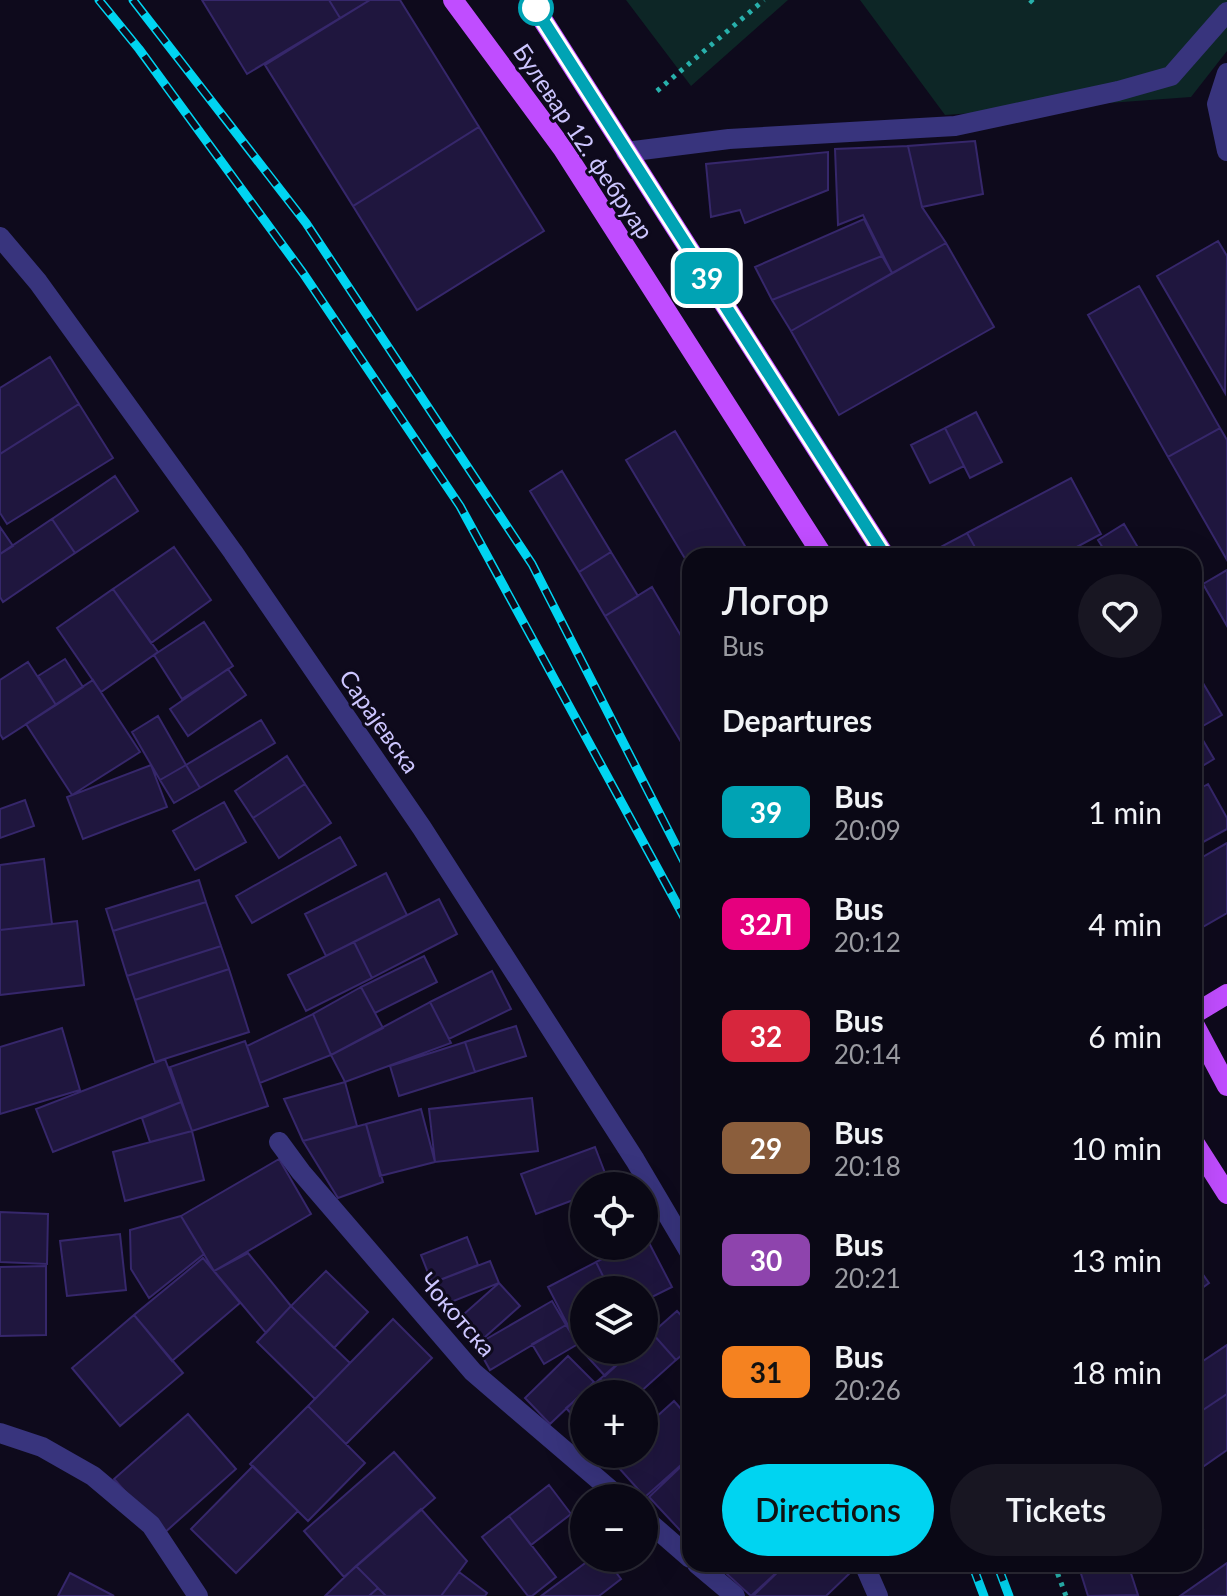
<!DOCTYPE html>
<meta charset="utf-8">
<style>
body{margin:0;font-family:Lato,sans-serif;background:#181622;color:#f1f3f6;height:100vh;display:flex;flex-direction:column;font-size:30px;white-space:nowrap}
*{box-sizing:border-box;margin:0}
p{font-size:26px;color:#999aa0}
.icon{flex:none;width:44px;height:44px;fill:none;stroke:currentColor;stroke-width:2;stroke-linecap:round;stroke-linejoin:round}
.map{position:relative;flex:1;overflow:hidden}
.details{position:absolute;left:682px;top:548px;width:520px;height:1024px;display:flex;flex-direction:column;background:#0a0815;border-radius:24px;box-shadow:0 8px 32px #0002,0 0 0 2px #2a2934}
.details>*{flex:none}
.badge{padding:0 16px;border-radius:12px;font-size:28px;line-height:52px}
.controls{position:absolute;left:570px;top:1172px;display:grid;gap:16px}
.controls a{display:grid;place-items:center;width:88px;height:88px;border-radius:50%;background:#0a0815;box-shadow:0 8px 32px #0002,0 0 0 2px #2a2934;font-size:40px}
.map>.badge{position:absolute;translate:-50% -50%;box-shadow:0 0 0 4px #fff}
h2{padding:0 40px;font-size:30px;line-height:72px}
.round{display:grid;place-items:center;flex:none;width:84px;height:84px;border-radius:42px;background:#181622}
.summary{display:flex;align-items:center;justify-content:space-between;height:136px;padding:0 40px}
h1{font-size:38px;font-weight:600;line-height:60px}
.cta{display:flex;gap:16px;margin-top:auto;padding:16px 40px}
.cta a{flex:1;height:92px;border-radius:48px;background:#00d4f1;color:#111;font-size:32px;font-weight:600;line-height:92px;text-align:center}
.cta a+a{background:#181622;color:#f1f3f6}
ul{padding:0;list-style:none}
li{display:flex;align-items:center;gap:24px;height:112px;padding:0 40px}
li div{flex:1}
li b{display:block;font-size:30px}
li em{font-style:normal}
li .badge{min-width:88px;font-weight:700;text-align:center}
.map>svg:first-child{display:block}
</style>
<div class="map">
<svg width="1227" height="1596" viewBox="0 0 1227 1596">
<rect width="100%" height="100%" fill="#0e0a1c"/>
<path fill="#0d2626" d="M626,0H788L691,86Z
M860,0H1227V51L1191,97L945,115Z"/>
<path fill="#1f163e" stroke="#36276b" stroke-width="2" d="M202,0H329L340,18L247,74Z
M329,0H370L340,18Z
M370,0H400L479,127L353,206L265,65Z
M479,127L544,231L417,310L353,206Z
M975,141L983,194L922,207L908,146Z
M908,146L922,207L946,243L892,273L863,215L838,225L835,149Z
M828,152V190L745,223L740,210L711,217L706,164Z
M864,219L882,256L772,300L755,267Z
M1218,241L1227,256L1225,393L1157,276Z
M946,243L994,327L839,415L791,331Z
M882,256L892,273L791,331L772,300Z
M1139,286L1220,428L1168,457L1088,315Z
M50,357L79,404L0,454V388Z
M79,404L113,458L7,524L0,513V454Z
M976,412L1002,462L970,478L945,428Z
M945,428L964,466L930,483L911,445Z
M1220,428L1227,440V560L1168,457Z
M675,431L751,556H690V567L626,460Z
M562,471L611,552L579,572L530,491Z
M115,476L138,511L75,553L52,519Z
M1071,478L1101,534L1060,556H980L967,533Z
M52,519L75,553L3,602L0,597V554Z
M1124,524L1143,556H1108L1098,540Z
M0,527L13,546L0,554Z
M967,533L980,556H934L931,552Z
M174,547L211,600L151,643L113,589Z
M611,552L638,596L605,616L579,572Z
M1227,570V626L1203,584Z
M652,587L690,651V757L605,616Z
M113,589L158,652L101,692L57,628Z
M204,622L233,666L182,699L154,655Z
M65,659L83,687L56,705L38,676Z
M28,662L56,705L3,739L0,734V680Z
M228,669L246,695L188,736L170,709Z
M1197,673L1222,715L1194,731V675Z
M93,680L140,752L72,795L26,724Z
M158,716L186,765L160,780L132,732Z
M261,720L275,743L200,788L186,765Z
M1197,730L1214,759L1194,771V731Z
M287,756L305,784L253,818L235,791Z
M151,765L167,807L83,839L67,797Z
M186,765L200,788L174,803L160,780Z
M305,784L331,823L279,858L253,818Z
M1208,784L1227,818V829L1194,847V792Z
M25,800L34,826L0,838V809Z
M224,802L246,842L195,870L173,831Z
M340,837L356,865L252,923L236,896Z
M1227,843V913L1194,932V862Z
M44,859L52,924L0,930V865Z
M386,873L407,915L326,956L305,914Z
M199,880L206,902L113,931L106,909Z
M439,899L457,934L372,978L354,942Z
M206,902L221,946L127,976L113,931Z
M77,921L84,985L0,995V930Z
M354,942L372,978L306,1011L288,975Z
M221,946L229,969L135,1000L127,976Z
M424,956L437,982L375,1013L361,987Z
M229,969L249,1032L155,1062L135,1000Z
M492,971L511,1009L449,1039L430,1002Z
M361,987L383,1028L331,1055L313,1014Z
M430,1002L451,1043L345,1082L331,1055Z
M313,1014L331,1055L260,1083L247,1046Z
M516,1026L526,1056L475,1072L465,1042Z
M62,1028L80,1090L0,1114V1047Z
M245,1041L268,1106L192,1131L170,1067Z
M465,1042L475,1072L399,1096L390,1066Z
M165,1059L181,1102L53,1152L36,1109Z
M345,1082L357,1126L303,1141L284,1099Z
M532,1098L538,1151L435,1162L429,1109Z
M181,1102L192,1131L150,1142L142,1118Z
M421,1109L435,1162L380,1176L366,1124Z
M366,1124L383,1182L338,1198L303,1141Z
M192,1131L204,1180L125,1201L113,1152Z
M595,1147L610,1186H584V1196L536,1214L521,1174Z
M279,1159L311,1214L214,1271L181,1216Z
M0,1212L48,1214L47,1264L0,1262Z
M181,1216L204,1254L149,1298L131,1269L130,1230Z
M120,1234L126,1290L67,1296L60,1241Z
M467,1237L478,1265L432,1283L421,1255Z
M646,1237L672,1287L644,1301V1290H610L596,1262L628,1246H644Z
M248,1253L291,1306L266,1333L214,1271Z
M203,1258L240,1303L172,1361L134,1315Z
M490,1261L499,1283L441,1306L432,1283Z
M596,1262L610,1290H584V1331L574,1337L548,1287Z
M1194,1262L1209,1283L1194,1294Z
M46,1266V1335L0,1336V1267Z
M326,1271L368,1312L334,1348L291,1306Z
M499,1283L520,1306L476,1345L455,1322Z
M552,1301L566,1325L490,1370L476,1345Z
M291,1306L350,1363L315,1399L257,1342Z
M677,1311L690,1325V1348L676,1360L652,1333Z
M134,1315L183,1373L120,1426L72,1368Z
M393,1319L432,1358L346,1444L308,1406Z
M644,1324L652,1333L644,1340Z
M566,1325L578,1344L544,1364L532,1344Z
M652,1333L676,1360L638,1394H613L600,1379L633,1350H644V1340Z
M1227,1345V1394L1194,1416V1367Z
M592,1350H633L605,1376L586,1355Z
M568,1356L594,1382L550,1424L525,1398Z
M600,1379L613,1394H584V1428L566,1408Z
M1227,1394V1450L1194,1473V1416Z
M674,1401L690,1419V1457L645,1497L610,1458L614,1454H644V1428Z
M308,1406L365,1463L308,1521L250,1464Z
M188,1414L236,1469L163,1534L114,1479Z
M394,1452L435,1498L344,1577L304,1531Z
M690,1458V1541L649,1497Z
M253,1466L298,1511L236,1573L191,1529Z
M549,1485L571,1514L531,1545L509,1516Z
M421,1509L467,1561L441,1596H386L356,1566Z
M509,1516L556,1577L532,1596H528L482,1537Z
M1194,1516L1203,1529L1194,1536Z
M592,1558H605L621,1579L599,1596H541Z
M1227,1563V1596H1180Z
M716,1564H771L778,1571L751,1596Z
M786,1564H843L851,1572L826,1596H753Z
M1078,1564H1128L1138,1595L1088,1596Z
M356,1566L378,1588L369,1596H325Z
M459,1572L487,1593L485,1596H441Z
M70,1573L114,1596H58Z
M378,1588L386,1596H369Z"/>
<g fill="none" stroke-linecap="round" stroke-linejoin="round">
<path stroke="#28b0ab" stroke-width="5" stroke-dasharray="4 6" stroke-linecap="butt" d="M1030,0L1036,6
M657,91L764,0
M1054,1564L1066,1596"/>
<path stroke="#38347d" stroke-width="20" d="M1227,73L1217,104L1227,151
M626,152L729,139L955,126L1118,91L1171,76L1227,12
M0,237L38,282L233,552L422,828L635,1160L690,1253
M279,1142L301,1172L473,1372L620,1498
M0,1433L42,1447L93,1476L151,1525L198,1596
M644,1518L690,1558
M697,1564L735,1596
M864,1564L878,1596"/>
<path stroke="#c04dff" stroke-width="20" d="M453,0L563,149L823,556
M530,0L885,556
M1194,1014L1227,994
M1194,1024L1227,1086
M1194,1142L1227,1194"/>
<g stroke="#00d4f1" stroke-width="9">
<path id="rail" d="M99,0L139,49L303,273L460,506L690,928
M133,0L306,223L532,564L690,873
M972,1564L984,1596
M997,1564L1009,1596"/>
</g>
<use href="#rail" stroke="#0e0a1c" stroke-width="6" stroke-dasharray="18" stroke-linecap="butt"/>
</g>
<g fill="none" stroke-linecap="round" stroke-linejoin="round">
<g stroke="#fff" stroke-width="18">
<path id="line" d="M530,0L885,556"/>
</g>
<use href="#line" stroke="#00a3b4" stroke-width="12"/>
</g>
<circle fill="#fff" stroke="#00a3b4" stroke-width="4" cx="536" cy="8" r="16"/>
<g text-anchor="middle" dominant-baseline="central" stroke-width="6" stroke-linejoin="round" paint-order="stroke">
<g font-size="24" fill="#cdc6ff" stroke="#0e0a1c">
<text transform="translate(584 141) rotate(56)">Булевар 12. фебруар</text>
<text transform="translate(380 721) rotate(55)">Сарајевска</text>
<text transform="translate(458 1314) rotate(49)">Чокотска</text>
</g>
</g>
</svg>
<div class="controls">
<a><svg class="icon" aria-label="locate" viewBox="0 0 24 24"><circle cx="12" cy="12" r="6"/><path d="M12 2v4M12 18v4M2 12h4M18 12h4"/></svg></a>
<a><svg class="icon" aria-label="layers" viewBox="0 0 24 24"><path d="M12 4l9 5-9 5-9-5zM3 14l9 5 9-5"/></svg></a>
<a>+</a>
<a>−</a>
</div>
<b class="badge" style="left:707px;top:278px;background:#00a3b4;color:#fff">39</b>
<section class="details">
<div class="summary"><div><h1>Логор</h1><p>Bus</p></div><a class="round"><svg class="icon" aria-label="heart" viewBox="0 0 24 24"><path d="M12 20l-8-8c-3-5 5-10 8-4 3-6 11-1 8 4z"/></svg></a></div>
<h2>Departures</h2>
<ul>
<li><span class="badge" style="background:#00a3b4;color:#fff">39</span><div><b>Bus</b><p>20:09</p></div><em>1 min</em></li>
<li><span class="badge" style="background:#e6007e;color:#fff">32Л</span><div><b>Bus</b><p>20:12</p></div><em>4 min</em></li>
<li><span class="badge" style="background:#d7263d;color:#fff">32</span><div><b>Bus</b><p>20:14</p></div><em>6 min</em></li>
<li><span class="badge" style="background:#8b5e3c;color:#fff">29</span><div><b>Bus</b><p>20:18</p></div><em>10 min</em></li>
<li><span class="badge" style="background:#8e44ad;color:#fff">30</span><div><b>Bus</b><p>20:21</p></div><em>13 min</em></li>
<li><span class="badge" style="background:#f58220;color:#111">31</span><div><b>Bus</b><p>20:26</p></div><em>18 min</em></li>
</ul>
<div class="cta"><a>Directions</a><a>Tickets</a></div>
</section>
</div>
